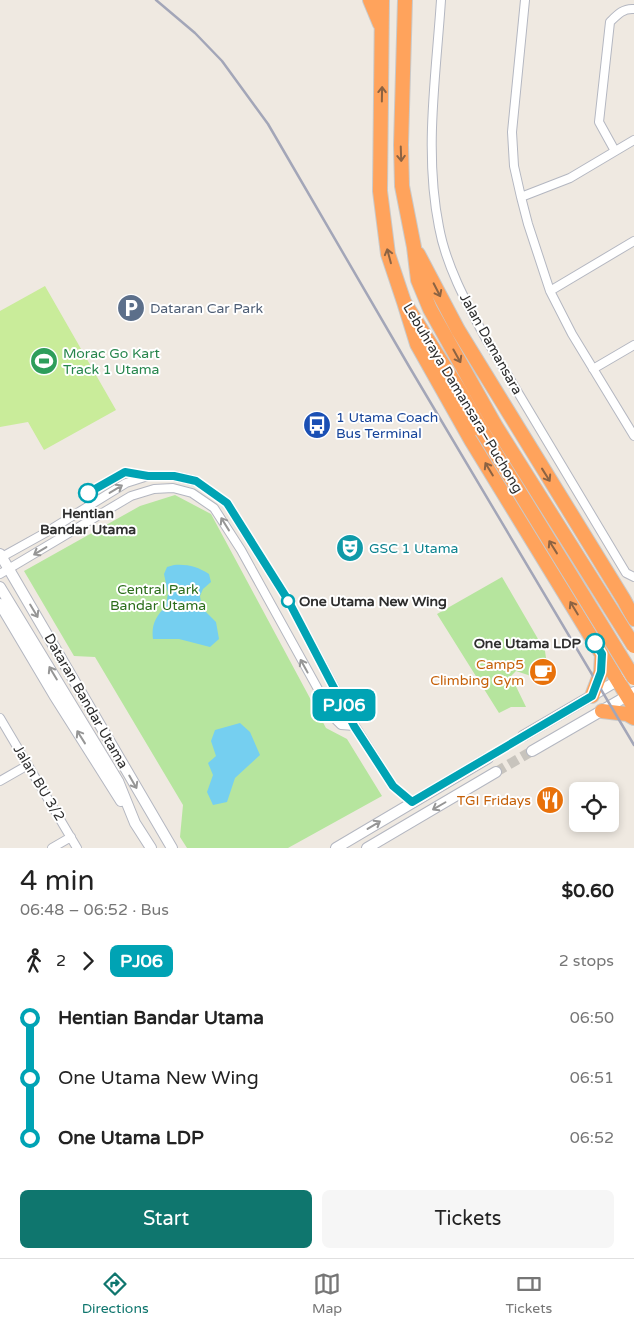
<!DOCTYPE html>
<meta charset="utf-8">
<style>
body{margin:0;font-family:"Varela Round",sans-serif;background:#f6f6f6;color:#222;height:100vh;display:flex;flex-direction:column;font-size:19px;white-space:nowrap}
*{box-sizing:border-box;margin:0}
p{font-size:16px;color:#767676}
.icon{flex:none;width:28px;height:28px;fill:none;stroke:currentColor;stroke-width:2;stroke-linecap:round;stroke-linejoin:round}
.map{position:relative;height:848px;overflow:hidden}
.panel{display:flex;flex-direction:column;background:#fff;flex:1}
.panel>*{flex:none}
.badge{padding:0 10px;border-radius:8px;font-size:18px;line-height:32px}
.controls{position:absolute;left:569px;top:782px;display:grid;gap:10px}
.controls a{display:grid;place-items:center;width:50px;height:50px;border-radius:8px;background:#fff;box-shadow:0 2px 8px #0003;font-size:25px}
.map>.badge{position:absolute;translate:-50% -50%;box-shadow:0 0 0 2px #fff}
.legs{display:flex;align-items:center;gap:8px;height:55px;padding:0 20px;font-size:16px}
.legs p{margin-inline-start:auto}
.headline{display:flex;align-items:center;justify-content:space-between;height:85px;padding:0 20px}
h1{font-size:28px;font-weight:600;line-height:38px}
.button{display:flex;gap:10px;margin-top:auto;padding:10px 20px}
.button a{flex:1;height:58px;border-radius:8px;background:#0f766e;color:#fff;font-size:20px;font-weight:600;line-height:58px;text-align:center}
.button a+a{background:#f6f6f6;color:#222}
ul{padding:0 20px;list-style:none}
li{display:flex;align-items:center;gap:18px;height:60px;font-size:19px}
li i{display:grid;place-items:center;width:8px;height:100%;margin:0 6px;background:currentColor}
li i::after{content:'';width:12px;height:12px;margin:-6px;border:4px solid;border-radius:50%;background:#fff}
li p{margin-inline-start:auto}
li:first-child i{background:linear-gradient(#0000 50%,currentColor 0)}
li:last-child i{background:linear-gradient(currentColor 50%,#0000 0)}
.dock{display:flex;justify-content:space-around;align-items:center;height:70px;border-top:1px solid #e0e0e0;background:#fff;font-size:14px;color:#767676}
.dock a{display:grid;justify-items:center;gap:2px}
.dock .current{color:#0f766e}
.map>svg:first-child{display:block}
</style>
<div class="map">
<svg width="634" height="848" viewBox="0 0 634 848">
<rect width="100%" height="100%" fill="#efe9e1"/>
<path fill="#b6e59e" d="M175,495L211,514L326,728L347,739L382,796L288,848H187L180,837L183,805L95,657L74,656L24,571L140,506Z
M502,577L545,651L547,665L543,680L516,671L511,676L526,707H511L499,713L437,614Z"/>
<path fill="#c9ec9a" d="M45,286L116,410L44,450L28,422L0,427V311Z"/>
<path fill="#75cff0" d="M174,565C188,564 198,567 209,574L211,582L203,589L200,596L202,608L216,622L219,639L210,647L179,639H153C151,625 156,616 166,606L168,593L164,574L167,567Z
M240,723L250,732L260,755L235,778L227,802L213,805L207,792L213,775L208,763L216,756L211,741L215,730Z"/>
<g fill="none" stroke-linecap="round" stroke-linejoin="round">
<path stroke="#c8c4bd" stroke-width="10" stroke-dasharray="10 5" stroke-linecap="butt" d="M488,758L523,736
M496,772L532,751"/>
<g stroke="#b4b7c1" stroke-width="10">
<path id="minor" d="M441,0C436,76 424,152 439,227C446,266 467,304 486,339L626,573L634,577
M525,0L512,132L514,166L521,197L528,224L550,291L572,334L634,436
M615,151L599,122L610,22C617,15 623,8 634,9
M521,197L570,178L634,140
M550,291L634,241
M593,369L634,345
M0,558L45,533L126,483L148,476H174L196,481L227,503L288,600L355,726L393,786L412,802
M0,574L131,496L154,489L173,488L192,493L214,508L241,550L334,718L341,725L355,726
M0,718L77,848
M0,781L28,765
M52,848L71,837"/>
</g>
<g stroke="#b4b7c1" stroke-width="12">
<path id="secondary" d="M0,554L172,848
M0,587L118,781L135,823L151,848
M0,604L54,695L121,801
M523,736L634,671
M532,751L634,692
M336,848L488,758
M367,848L496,772"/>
</g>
<g stroke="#c9c9c9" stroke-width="16">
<path id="motorway" d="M370,0L380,24
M382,0L380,191L388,254L404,302L458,388L482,431
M405,0L401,145L402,186L414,247L418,280L430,309L495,425
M418,254L458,330L624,600L634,619
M404,302L417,344L471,440L634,707
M592,696L601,672L602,654
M602,711L627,714L634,718"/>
</g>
<use href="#minor" stroke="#fff" stroke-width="8"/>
<use href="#secondary" stroke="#fff" stroke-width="10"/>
<use href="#motorway" stroke="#ffa35c" stroke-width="14"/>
<path stroke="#a3a6b8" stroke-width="2.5" d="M156,0L195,33L222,61L268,124L410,368L634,745"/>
<g stroke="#c9c9c9" stroke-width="16" stroke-linecap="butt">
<path id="motorway-bridge" d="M495,425L634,646
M482,431L634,678"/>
</g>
<use href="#motorway-bridge" stroke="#ffa35c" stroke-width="14"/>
</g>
<defs><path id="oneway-shaft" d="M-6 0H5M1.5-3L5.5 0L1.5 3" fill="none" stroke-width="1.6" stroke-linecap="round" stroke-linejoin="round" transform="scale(1.25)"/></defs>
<g stroke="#8c6343">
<use href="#oneway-shaft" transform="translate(382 94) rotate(-89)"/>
<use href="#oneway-shaft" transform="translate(401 154) rotate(88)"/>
<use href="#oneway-shaft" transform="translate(389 256) rotate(-105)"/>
<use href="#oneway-shaft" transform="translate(437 290) rotate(63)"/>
<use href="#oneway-shaft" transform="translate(457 356) rotate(61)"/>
<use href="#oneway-shaft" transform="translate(489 469) rotate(-121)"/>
<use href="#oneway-shaft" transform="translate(546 475) rotate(58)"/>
<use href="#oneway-shaft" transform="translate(553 547) rotate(-122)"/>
<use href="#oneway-shaft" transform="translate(574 608) rotate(-121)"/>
</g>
<g stroke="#969696">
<use href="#oneway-shaft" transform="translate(116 489) rotate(-31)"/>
<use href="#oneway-shaft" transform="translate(225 524) rotate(-122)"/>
<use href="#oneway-shaft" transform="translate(40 551) rotate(149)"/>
<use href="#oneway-shaft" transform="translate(34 611) rotate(59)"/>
<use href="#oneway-shaft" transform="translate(304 666) rotate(-119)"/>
<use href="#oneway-shaft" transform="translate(53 673) rotate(-121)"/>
<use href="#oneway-shaft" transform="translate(81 737) rotate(-122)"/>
<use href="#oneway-shaft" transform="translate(133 782) rotate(60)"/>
<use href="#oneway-shaft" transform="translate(439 806) rotate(150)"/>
<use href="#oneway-shaft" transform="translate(374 825) rotate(-31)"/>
</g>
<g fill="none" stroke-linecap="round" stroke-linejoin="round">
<g stroke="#fff" stroke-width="11">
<path id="line-1" d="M88,493L125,472L148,476H174L196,481L227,503L288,600L354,726L393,786L412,802L592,696L601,672L602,654L595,643"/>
</g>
<use href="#line-1" stroke="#00a3b4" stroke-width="8"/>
</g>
<defs>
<g id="parking-disc" transform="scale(1.4375)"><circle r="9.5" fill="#5c6f8a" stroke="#fff"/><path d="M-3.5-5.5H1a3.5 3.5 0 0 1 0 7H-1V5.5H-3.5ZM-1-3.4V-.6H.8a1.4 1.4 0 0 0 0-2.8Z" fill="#fff"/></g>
<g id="stadium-disc" transform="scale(1.4375)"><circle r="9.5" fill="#2e9e5b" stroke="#fff"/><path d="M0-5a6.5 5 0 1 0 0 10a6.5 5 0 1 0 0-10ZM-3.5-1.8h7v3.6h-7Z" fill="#fff"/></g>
<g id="bus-disc" transform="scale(1.4375)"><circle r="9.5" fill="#1a4fb4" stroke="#fff"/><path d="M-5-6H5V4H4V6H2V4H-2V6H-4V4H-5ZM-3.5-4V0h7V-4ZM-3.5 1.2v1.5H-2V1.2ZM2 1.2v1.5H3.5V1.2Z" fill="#fff"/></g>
<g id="theatre-disc" transform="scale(1.4375)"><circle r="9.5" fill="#0f9aa8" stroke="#fff"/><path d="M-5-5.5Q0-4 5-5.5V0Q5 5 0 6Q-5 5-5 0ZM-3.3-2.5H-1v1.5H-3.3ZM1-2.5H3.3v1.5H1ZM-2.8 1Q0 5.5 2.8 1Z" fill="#fff"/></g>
<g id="cafe-disc" transform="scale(1.4375)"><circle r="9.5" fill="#e8710a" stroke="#fff"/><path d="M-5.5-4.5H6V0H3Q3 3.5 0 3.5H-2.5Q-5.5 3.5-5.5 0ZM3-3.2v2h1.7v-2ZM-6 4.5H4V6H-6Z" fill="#fff"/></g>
<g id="restaurant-disc" transform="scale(1.4375)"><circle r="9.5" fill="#e8710a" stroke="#fff"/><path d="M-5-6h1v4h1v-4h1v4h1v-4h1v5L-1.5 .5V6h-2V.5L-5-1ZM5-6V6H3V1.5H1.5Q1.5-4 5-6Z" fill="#fff"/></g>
</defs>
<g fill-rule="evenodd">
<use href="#parking-disc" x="131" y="308"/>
<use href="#stadium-disc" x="44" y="361"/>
<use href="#bus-disc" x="317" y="425"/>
<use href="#theatre-disc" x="350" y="548"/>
<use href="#cafe-disc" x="543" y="672"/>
<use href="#restaurant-disc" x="550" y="800"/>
</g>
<g fill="#fff" stroke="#00a3b4" stroke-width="2.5">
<circle cx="88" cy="493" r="9"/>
<circle cx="288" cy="601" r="6"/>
<circle cx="595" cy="643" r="9"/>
</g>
<g text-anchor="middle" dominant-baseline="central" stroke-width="4" stroke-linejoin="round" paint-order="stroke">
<g font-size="14" fill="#4e5e75" stroke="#fff" text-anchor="start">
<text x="150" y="308">Dataran Car Park</text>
</g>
<g font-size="14" fill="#2e2e2e" stroke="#fff">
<text transform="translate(491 344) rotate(61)">Jalan Damansara</text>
<text transform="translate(463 398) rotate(59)">Lebuhraya Damansara–Puchong</text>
<text transform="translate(86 701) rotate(60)">Dataran Bandar Utama</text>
<text transform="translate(39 783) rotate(59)">Jalan BU 3/2</text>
</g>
<g font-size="14" fill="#27864d" stroke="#fff" text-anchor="start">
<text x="63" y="353">Morac Go Kart<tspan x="63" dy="16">Track 1 Utama</tspan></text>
</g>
<g font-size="14" fill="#164399" stroke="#fff" text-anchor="start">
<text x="336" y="417">1 Utama Coach<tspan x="336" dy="16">Bus Terminal</tspan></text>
</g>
<g font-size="14" font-weight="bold" fill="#2e2e2e" stroke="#fff">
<text x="88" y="513">Hentian<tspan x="88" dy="16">Bandar Utama</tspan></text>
<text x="299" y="601" text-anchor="start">One Utama New Wing</text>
<text x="581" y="643" text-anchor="end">One Utama LDP</text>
</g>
<g font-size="14" fill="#0d838f" stroke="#fff" text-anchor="start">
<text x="369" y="548">GSC 1 Utama</text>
</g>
<g font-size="14" fill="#2c6e1b" stroke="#fff">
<text x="158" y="589">Central Park<tspan x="158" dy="16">Bandar Utama</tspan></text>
</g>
<g font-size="14" fill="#c56008" stroke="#fff" text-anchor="end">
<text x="524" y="664">Camp5<tspan x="524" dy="16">Climbing Gym</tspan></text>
<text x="531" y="800">TGI Fridays</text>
</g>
</g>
</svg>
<div class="controls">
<a><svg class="icon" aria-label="locate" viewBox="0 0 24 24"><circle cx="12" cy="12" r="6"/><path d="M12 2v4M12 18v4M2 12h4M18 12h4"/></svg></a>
</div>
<b class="badge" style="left:344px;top:705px;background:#00a3b4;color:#fff">PJ06</b>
</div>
<section class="panel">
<div class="headline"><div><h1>4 min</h1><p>06:48 – 06:52 · Bus</p></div><b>$0.60</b></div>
<div class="legs"><svg class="icon" aria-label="walk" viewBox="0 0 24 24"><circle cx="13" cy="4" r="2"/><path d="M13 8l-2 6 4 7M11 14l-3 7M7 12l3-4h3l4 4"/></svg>2<svg class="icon" aria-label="forward" viewBox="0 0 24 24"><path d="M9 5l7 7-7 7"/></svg><b class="badge" style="background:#00a3b4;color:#fff">PJ06</b><p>2 stops</p></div>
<ul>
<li><i style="color:#00a3b4"></i><b>Hentian Bandar Utama</b><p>06:50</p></li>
<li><i style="color:#00a3b4"></i><span>One Utama New Wing</span><p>06:51</p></li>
<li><i style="color:#00a3b4"></i><b>One Utama LDP</b><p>06:52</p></li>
</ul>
<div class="button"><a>Start</a><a>Tickets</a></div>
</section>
<nav class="dock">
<a class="current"><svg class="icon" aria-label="directions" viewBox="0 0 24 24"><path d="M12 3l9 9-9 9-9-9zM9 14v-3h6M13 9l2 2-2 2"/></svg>Directions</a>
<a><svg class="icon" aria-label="map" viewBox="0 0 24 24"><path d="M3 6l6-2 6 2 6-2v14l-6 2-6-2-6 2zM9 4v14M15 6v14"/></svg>Map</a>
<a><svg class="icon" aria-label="tickets" viewBox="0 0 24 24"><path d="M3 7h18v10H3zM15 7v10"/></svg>Tickets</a>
</nav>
